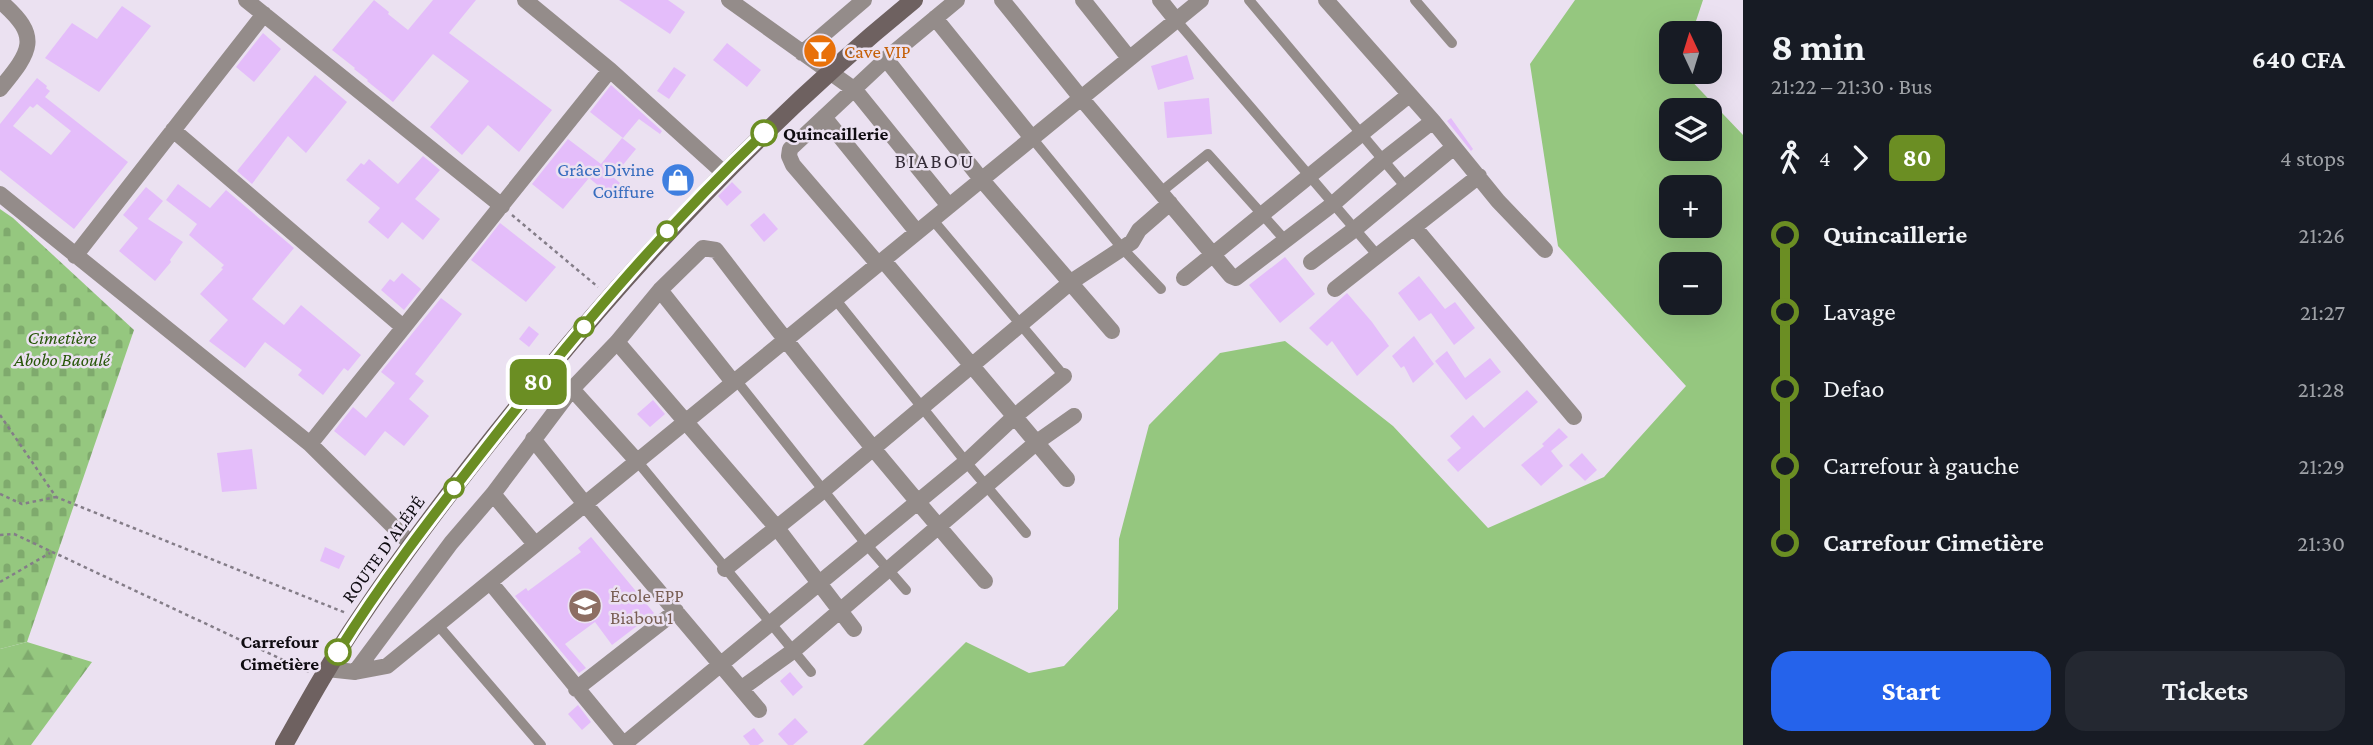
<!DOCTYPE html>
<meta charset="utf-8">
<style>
body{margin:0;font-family:"Crimson Pro",serif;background:#242831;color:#f1f3f6;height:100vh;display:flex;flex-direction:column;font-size:26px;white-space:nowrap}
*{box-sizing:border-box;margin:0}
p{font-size:23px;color:#9ea1a6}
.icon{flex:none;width:38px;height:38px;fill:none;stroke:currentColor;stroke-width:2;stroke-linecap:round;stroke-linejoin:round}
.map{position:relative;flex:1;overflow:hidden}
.drawer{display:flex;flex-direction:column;background:#171b24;width:630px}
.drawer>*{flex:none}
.badge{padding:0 14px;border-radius:10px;font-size:24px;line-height:46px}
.needle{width:46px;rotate:356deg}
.tools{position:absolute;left:1659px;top:21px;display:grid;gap:14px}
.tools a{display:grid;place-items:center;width:63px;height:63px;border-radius:14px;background:#171b24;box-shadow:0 7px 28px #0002;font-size:35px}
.map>.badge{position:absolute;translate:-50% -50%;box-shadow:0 0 0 4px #fff}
.legs{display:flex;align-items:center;gap:10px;height:77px;padding:0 28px;font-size:23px}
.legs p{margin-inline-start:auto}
.head{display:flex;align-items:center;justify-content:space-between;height:119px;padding:0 28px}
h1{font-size:38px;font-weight:700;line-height:52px}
.button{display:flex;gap:14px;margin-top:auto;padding:14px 28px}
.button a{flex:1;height:80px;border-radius:21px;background:#2563eb;color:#fff;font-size:28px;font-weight:700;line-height:80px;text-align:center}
.button a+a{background:#242831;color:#f1f3f6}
ul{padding:0 28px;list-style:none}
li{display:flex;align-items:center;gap:24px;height:77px;font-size:26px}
li i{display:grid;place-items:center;width:10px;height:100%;margin:0 9px;background:currentColor}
li i::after{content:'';width:18px;height:18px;margin:-9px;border:5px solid;border-radius:50%;background:#171b24}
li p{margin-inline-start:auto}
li:first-child i{background:linear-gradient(#0000 50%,currentColor 0)}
li:last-child i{background:linear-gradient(currentColor 50%,#0000 0)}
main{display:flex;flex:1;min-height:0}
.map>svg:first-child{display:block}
</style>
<main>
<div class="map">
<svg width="1743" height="745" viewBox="0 0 1743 745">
<defs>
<pattern id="forest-firs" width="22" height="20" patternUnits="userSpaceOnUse" patternTransform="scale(1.75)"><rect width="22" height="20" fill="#95c77f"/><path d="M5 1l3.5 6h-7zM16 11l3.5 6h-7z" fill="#7faa6d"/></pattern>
<pattern id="cemetery-stones" width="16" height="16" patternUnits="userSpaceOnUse" patternTransform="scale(1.75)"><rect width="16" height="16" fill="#95c77f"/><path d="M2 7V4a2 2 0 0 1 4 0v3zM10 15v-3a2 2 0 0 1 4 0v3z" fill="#7faa6d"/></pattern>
</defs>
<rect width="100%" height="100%" fill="#ebe1f1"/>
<path fill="#95c77f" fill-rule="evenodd" d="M1575,0H1703L1692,33H1671V72H1683L1743,135V745H863L966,642L1029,673L1064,666L1118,609L1119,539L1149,425L1220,353L1285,341L1393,426L1488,528L1604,477L1686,386L1558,246L1530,64ZM1671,110H1710V149H1671ZM1671,187H1710V226H1671ZM1671,264H1710V303H1671Z"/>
<path fill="url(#forest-firs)" d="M27,642L92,662L31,745H0V649Z"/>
<path fill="url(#cemetery-stones)" d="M0,209L13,218L134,330L27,642L0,649Z"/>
<path fill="#e4bdfa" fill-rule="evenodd" d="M374,0L389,12L388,14L408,30L433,0H476L449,33L552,110L519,152L488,125L462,155L430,127L469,81L433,54L393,102L367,81L368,80L354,69L355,68L332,50Z
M619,0H668L685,12L670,34Z
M122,6L151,26L99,92L45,58L72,23L97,39Z
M263,33L281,49L254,82L236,67Z
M727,43L761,70L747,87L713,60Z
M1187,55L1194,79L1158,90L1151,66Z
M674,67L686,75L669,99L657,91Z
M315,75L347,102L306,153L288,136L252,184L237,171Z
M37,78L47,86L46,88L50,91L45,97L128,162L74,229L0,170V124ZM37,104L71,131L51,155L13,126L30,106L33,108Z
M611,85L662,131L660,134L639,119L623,138L590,112Z
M1209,98L1212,134L1167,138L1164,102Z
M1451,118L1473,149L1471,151L1447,121Z
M622,138L636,149L613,177L620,183L610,195L589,178L563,209L532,184L568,139L601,164Z
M423,156L440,170L415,199L440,219L423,240L402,222L388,239L368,222L380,208L346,180L361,163L364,165L369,159L398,184Z
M732,182L742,192L727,206L718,196Z
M178,184L210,208L226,190L294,248L252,299L284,325L301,305L361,355L348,371L344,368L323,395L298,375L302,370L265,342L245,368L209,341L228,320L200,294L223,269L221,268L224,265L189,235L197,224L166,200Z
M146,187L163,201L148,219L183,242L170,260L171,262L155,281L119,251L138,228L123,215Z
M764,213L778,229L764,242L750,225Z
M500,223L556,267L526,302L471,260Z
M1285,257L1315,294L1280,323L1249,285Z
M402,273L421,289L404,310L381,290L390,279L394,282Z
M1419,276L1445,309L1455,302L1475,328L1454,345L1431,313L1419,321L1398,293Z
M1347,293L1372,322L1389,346L1357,376L1332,341L1327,346L1309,328Z
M441,298L462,314L415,374L424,381L409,399L429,416L404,446L385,431L365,456L334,431L353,407L366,418L395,383L381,372Z
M529,326L539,334L529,347L519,339Z
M1414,336L1434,364L1413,383L1404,366L1401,368L1392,356Z
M1447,351L1465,378L1490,358L1501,372L1466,400L1435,361Z
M1527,390L1538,402L1458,472L1447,460L1461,448L1450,436L1473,415L1484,428Z
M653,400L665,414L650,427L637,414Z
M1559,428L1568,437L1551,451L1563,466L1541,486L1521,465L1544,446L1542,444Z
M252,449L257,489L222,492L217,453Z
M1582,453L1597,470L1585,481L1569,465Z
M591,537L654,613L612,645L595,622L565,644L586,668L579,673L515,596L526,588L528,591L581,552L578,548Z
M325,547L345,556L339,569L320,561Z
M790,672L803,687L793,696L780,681Z
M578,705L591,722L582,730L568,714Z
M795,718L808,732L793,745H788L778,734Z
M754,728L764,741L758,745H750L743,736Z"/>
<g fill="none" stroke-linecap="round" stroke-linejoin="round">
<path stroke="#847d88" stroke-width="2.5" stroke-dasharray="3.5 3.5" stroke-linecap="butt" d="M512,215L598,287
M0,415L56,497L346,613
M0,494L22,504L56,497
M0,535L14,534L309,672
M0,582L50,553"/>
<path stroke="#948c8a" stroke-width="10" d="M1249,0L1405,186
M1415,0L1452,43
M1176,20L1378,256
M1032,138L1122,248L1161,289
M1162,191L1208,154L1286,241
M932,219L1064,376
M835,299L966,462L1026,533
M736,380L866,544L906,590
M637,461L811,672
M437,624L541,745"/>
<path stroke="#948c8a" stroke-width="16" d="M246,0L502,206
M525,0L610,70L724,173
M729,0L855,90L949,206
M1002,0L1081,98L1231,276L1236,278L1333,204L1382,161L1433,121
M1083,0L1129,58
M1160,0L1176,20
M1326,0L1433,121L1498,201L1545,250
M0,1C42,37 31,51 0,89
M935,18L1032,138
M802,53L864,0
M886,59L981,179L1112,331
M824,117L917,232
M173,130L403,327
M0,194L310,444L411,544
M1415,228L1574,417
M75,256L264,14
M883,260L1067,479
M1311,262L1355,229L1454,147
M878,264L793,165L789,156L790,149L886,59L957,0
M1184,278L1409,95
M1335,289L1479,176
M660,290L733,382
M617,342L777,528L854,629
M572,389L637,461
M533,439L585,504L759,710
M310,444L610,70
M493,494L535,544
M725,569L825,489L1071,282L1132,242L1139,230L1170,203
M490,582L624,745
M327,669L355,672L387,666L1201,0
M355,672L451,543L493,494L572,389L617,342L660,290L703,248L716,250C802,363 892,473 985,581
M742,688L793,651L1037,442L1074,416
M576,689L676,611
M623,745L966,462L1015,416L1064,376"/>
<path stroke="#6e6160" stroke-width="18" d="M284,745C308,702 332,659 360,618C416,534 478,455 542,377C655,240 776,112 914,0"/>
</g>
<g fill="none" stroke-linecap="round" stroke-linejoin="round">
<g stroke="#fff" stroke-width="16">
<path id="line-1" d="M338,652C381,583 430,519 480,455C568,342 660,232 764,133"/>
</g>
<use href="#line-1" stroke="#6b8e23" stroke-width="10"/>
</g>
<defs>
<g id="bar-disc" transform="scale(1.75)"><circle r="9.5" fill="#e8710a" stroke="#ebe1f1"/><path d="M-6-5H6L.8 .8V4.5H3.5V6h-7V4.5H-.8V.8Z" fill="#fff"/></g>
<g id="shop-disc" transform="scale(1.75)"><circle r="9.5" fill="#3f7fe0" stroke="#ebe1f1"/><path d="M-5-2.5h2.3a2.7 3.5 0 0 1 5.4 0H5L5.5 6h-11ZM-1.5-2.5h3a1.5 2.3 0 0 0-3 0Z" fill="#fff"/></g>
<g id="school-disc" transform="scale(1.75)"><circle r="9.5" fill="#8d6e63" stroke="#ebe1f1"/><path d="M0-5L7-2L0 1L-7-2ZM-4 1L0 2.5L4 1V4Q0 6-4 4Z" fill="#fff"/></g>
</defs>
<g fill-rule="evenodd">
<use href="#bar-disc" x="820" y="51"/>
<use href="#shop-disc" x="678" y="180"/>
<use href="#school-disc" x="585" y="606"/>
</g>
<g fill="#fff" stroke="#6b8e23" stroke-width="3.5">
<circle cx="764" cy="133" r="12"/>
<circle cx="667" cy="231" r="9"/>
<circle cx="584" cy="327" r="9"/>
<circle cx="454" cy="488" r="9"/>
<circle cx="338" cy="652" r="12"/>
</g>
<g text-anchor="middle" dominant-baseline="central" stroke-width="5" stroke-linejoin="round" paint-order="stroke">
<g font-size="19" fill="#c56008" stroke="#ebe1f1" text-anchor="start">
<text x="844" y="51">Cave VIP</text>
</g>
<g font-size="19" font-weight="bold" fill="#0f0c11" stroke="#ebe1f1" text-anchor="start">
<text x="783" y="133">Quincaillerie</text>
<text x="319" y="641" text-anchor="end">Carrefour<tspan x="319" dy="22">Cimetière</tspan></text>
</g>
<g font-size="19" fill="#366cbe" stroke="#ebe1f1" text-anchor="end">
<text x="654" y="169">Grâce Divine<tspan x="654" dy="22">Coiffure</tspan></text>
</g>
<g font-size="19" font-style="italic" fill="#285709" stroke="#ebe1f1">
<text x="62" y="337">Cimetière<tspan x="62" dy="22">Abobo Baoulé</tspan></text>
</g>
<g font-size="19" fill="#0f0c11" stroke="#ebe1f1">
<text transform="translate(383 549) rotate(-54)">ROUTE D'ALÉPÉ</text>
</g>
<g font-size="19" fill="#785e54" stroke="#ebe1f1" text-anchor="start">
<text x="610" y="595">École EPP<tspan x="610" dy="22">Biabou 1</tspan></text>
</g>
<g font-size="21" letter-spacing="2" fill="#352d39" stroke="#ebe1f1">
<text x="935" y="161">BIABOU</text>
</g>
</g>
</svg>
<div class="tools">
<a><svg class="needle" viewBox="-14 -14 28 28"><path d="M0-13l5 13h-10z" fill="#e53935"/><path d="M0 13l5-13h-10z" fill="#9ea1a6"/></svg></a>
<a><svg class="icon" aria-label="layers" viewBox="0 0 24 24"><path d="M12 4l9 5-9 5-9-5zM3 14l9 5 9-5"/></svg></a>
<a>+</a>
<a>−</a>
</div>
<b class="badge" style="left:538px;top:382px;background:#6b8e23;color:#fff">80</b>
</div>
<section class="drawer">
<div class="head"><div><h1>8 min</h1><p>21:22 – 21:30 · Bus</p></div><b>640 CFA</b></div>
<div class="legs"><svg class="icon" aria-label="walk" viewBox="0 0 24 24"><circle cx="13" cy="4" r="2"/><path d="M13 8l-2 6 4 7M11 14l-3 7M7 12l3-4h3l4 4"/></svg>4<svg class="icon" aria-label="forward" viewBox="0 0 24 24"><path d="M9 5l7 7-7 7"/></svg><b class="badge" style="background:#6b8e23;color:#fff">80</b><p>4 stops</p></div>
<ul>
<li><i style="color:#6b8e23"></i><b>Quincaillerie</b><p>21:26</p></li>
<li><i style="color:#6b8e23"></i><span>Lavage</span><p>21:27</p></li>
<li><i style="color:#6b8e23"></i><span>Defao</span><p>21:28</p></li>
<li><i style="color:#6b8e23"></i><span>Carrefour à gauche</span><p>21:29</p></li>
<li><i style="color:#6b8e23"></i><b>Carrefour Cimetière</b><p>21:30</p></li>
</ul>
<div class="button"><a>Start</a><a>Tickets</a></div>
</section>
</main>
